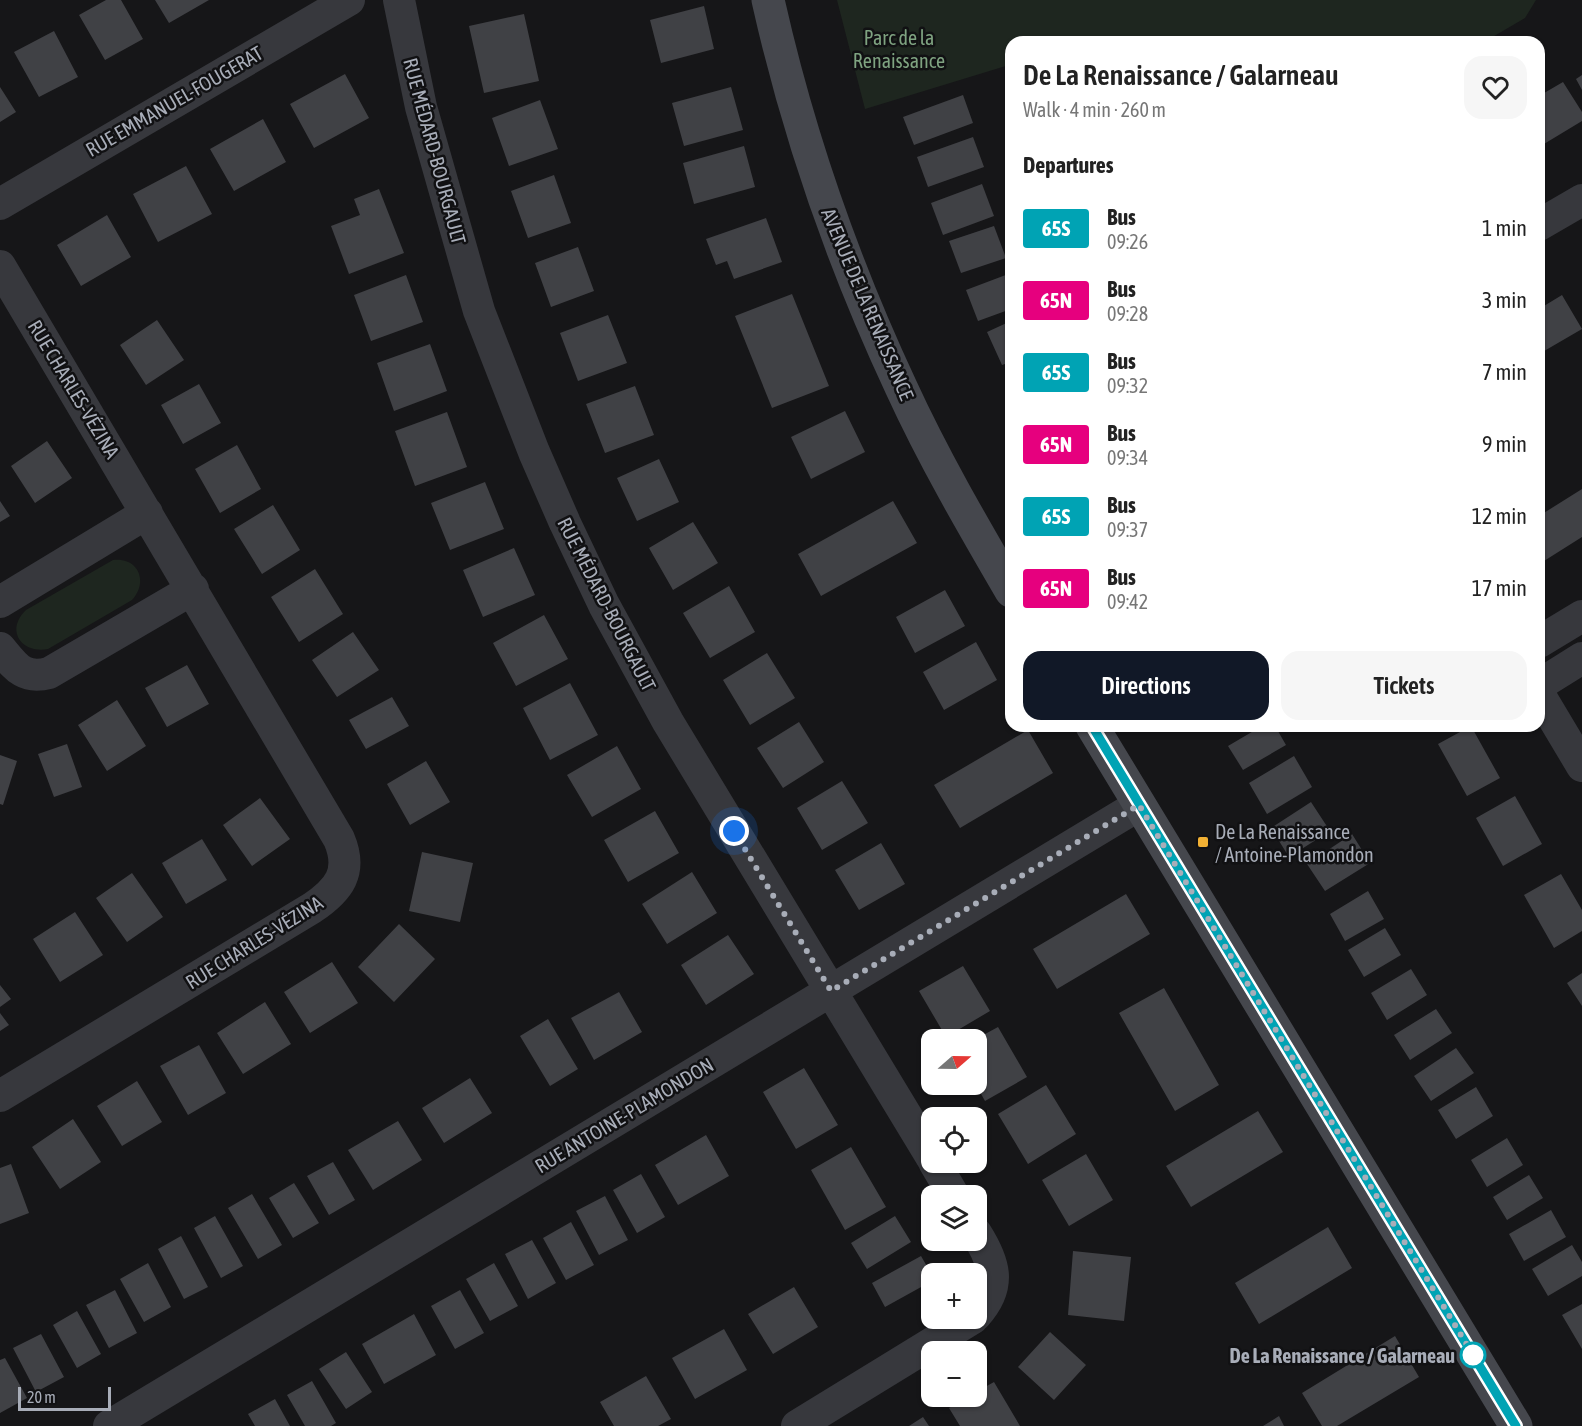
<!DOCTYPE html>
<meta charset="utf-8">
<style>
body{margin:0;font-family:"Asap Condensed",sans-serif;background:#f6f6f6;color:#222;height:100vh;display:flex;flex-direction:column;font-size:22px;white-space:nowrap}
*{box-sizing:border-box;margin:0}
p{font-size:20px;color:#767676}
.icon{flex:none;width:33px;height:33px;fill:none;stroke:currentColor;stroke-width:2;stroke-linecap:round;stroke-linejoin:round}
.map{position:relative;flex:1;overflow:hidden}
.side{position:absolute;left:1005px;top:36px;width:540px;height:696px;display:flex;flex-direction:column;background:#fff;border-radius:18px;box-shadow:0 2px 4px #0004}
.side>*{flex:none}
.badge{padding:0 12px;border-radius:4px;font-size:21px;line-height:39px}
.needle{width:39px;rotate:70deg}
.buttons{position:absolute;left:921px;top:1029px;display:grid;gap:12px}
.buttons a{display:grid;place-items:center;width:66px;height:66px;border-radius:12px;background:#fff;box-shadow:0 2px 4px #0004;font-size:30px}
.scale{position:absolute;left:18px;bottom:15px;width:93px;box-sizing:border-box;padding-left:6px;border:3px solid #a8adb8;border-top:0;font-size:16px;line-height:21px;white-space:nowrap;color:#a8adb8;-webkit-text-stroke:4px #111113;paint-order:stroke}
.you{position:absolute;width:30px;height:30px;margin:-15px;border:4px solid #fff;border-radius:50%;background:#1a73e8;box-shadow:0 0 0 9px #1a73e833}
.map>.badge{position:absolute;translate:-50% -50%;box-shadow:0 0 0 3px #fff}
h2{padding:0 18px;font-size:22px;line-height:54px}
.round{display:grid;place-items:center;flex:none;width:63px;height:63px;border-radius:18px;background:#f6f6f6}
.overview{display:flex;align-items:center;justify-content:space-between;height:102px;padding:0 18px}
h1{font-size:28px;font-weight:600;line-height:45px}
.primary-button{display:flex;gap:12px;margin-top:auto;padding:12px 18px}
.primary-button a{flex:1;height:69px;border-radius:18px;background:#111827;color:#fff;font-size:24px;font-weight:600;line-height:69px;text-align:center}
.primary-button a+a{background:#f6f6f6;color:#222}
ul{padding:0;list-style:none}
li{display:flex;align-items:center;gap:18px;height:72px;padding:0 18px}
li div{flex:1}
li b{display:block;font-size:22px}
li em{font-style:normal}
li .badge{min-width:66px;font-weight:700;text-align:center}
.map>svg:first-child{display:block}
</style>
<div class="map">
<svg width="1582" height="1426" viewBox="0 0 1582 1426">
<rect width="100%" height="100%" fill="#161618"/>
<path fill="#1e261f" d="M837,0H1536L1525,18L1484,42H1011V71L1009,65L865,109Z
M113,560C138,557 149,581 132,600L48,649C21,654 5,630 26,610Z"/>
<path fill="#404145" d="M106,0H121L143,39L105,60L79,15Z
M155,0H209L169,23Z
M704,6L714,49L661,63L650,20Z
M524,14L539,81L484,93L469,26Z
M54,31L78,77L39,97L14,52Z
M345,74L369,118L314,148L290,104Z
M1582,75V90L1576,79Z
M1563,82L1582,112V121L1539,147V96Z
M0,87L16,112L0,122Z
M731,87L743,130L684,146L672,103Z
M963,95L973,123L914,145L903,117Z
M540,100L558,149L509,166L492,118Z
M263,119L286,162L234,191L210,149Z
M973,137L984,167L928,187L917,157Z
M744,146L755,187L694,204L683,163Z
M186,166L212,214L158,242L133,194Z
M554,175L571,223L528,238L511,191Z
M982,184L994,216L943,235L931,203Z
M379,189L404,253L349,274L331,226L360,215L354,199Z
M107,215L131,257L81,286L57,245Z
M766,218L782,262L734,279L727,261L716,265L706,239Z
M994,226L1006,258L961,273L949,241Z
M578,247L594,291L551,307L535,263Z
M1011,273V309L978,321L966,290Z
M406,275L423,322L371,341L354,295Z
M792,294L829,386L772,408L735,316Z
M1562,295L1582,329L1539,354V309Z
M608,315L627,363L578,381L560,333Z
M157,320L184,360L146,385L120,345Z
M1011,321V362L1002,365L987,332Z
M430,344L447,391L394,411L377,363Z
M199,384L221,423L183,444L161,405Z
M635,386L654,435L605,453L586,404Z
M845,411L865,452L811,479L791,437Z
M447,412L467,467L415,486L395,431Z
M47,441L72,478L35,503L11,466Z
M237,445L261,489L220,513L195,469Z
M659,459L679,502L637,521L617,478Z
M485,482L504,529L450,550L431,503Z
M1582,489V537L1544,561L1539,553V516Z
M0,501L10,516L0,522Z
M893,501L917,543L821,596L798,554Z
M273,505L300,550L262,574L234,529Z
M693,522L718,563L673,590L649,548Z
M514,548L535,595L483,617L463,570Z
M315,569L343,614L299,642L271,597Z
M729,586L755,632L710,658L683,613Z
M945,590L965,626L915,653L896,617Z
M544,615L568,659L516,686L493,643Z
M353,632L379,670L337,697L312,660Z
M976,642L997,680L944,710L923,672Z
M767,653L795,698L750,725L723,680Z
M187,665L209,704L167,727L145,688Z
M570,683L598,735L550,760L523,708Z
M392,697L409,726L366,749L349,720Z
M117,700L146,746L107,771L78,725Z
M799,722L824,762L783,788L757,748Z
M1262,726H1275L1286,745L1243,770L1228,746Z
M1471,726L1500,778L1467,796L1438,744Z
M1028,730L1053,773L960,828L934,785Z
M67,744L82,787L54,797L38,754Z
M617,746L641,789L592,817L567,775Z
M0,755L17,761L3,805L0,804Z
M1294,756L1312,787L1267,814L1249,783Z
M426,761L450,802L410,825L387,784Z
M842,781L868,823L822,850L797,808Z
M1515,796L1542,844L1503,866L1476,818Z
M260,798L290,839L252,866L223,825Z
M1311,802L1330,831L1289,857L1271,828Z
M655,811L679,853L628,882L604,840Z
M1352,834L1370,863L1325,891L1307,864Z
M202,839L227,880L186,904L162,863Z
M881,843L905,884L859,910L835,870Z
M422,852L473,863L460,922L409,911Z
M692,872L717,913L667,944L642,904Z
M132,873L163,917L127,942L96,898Z
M1561,874L1582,910V931L1554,948L1524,895Z
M1368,891L1384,919L1345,941L1330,914Z
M1126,894L1150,934L1057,989L1033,949Z
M75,912L103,955L60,982L33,939Z
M399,924L435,959L394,1002L358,967Z
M1385,928L1401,955L1364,977L1348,950Z
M728,935L754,974L706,1005L681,965Z
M332,962L358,1003L310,1033L284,992Z
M963,966L990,1011L946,1037L919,991Z
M1411,969L1427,995L1387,1020L1371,993Z
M1582,973V1006L1567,983Z
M0,985L11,999L0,1007Z
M1164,988L1219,1085L1175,1111L1119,1013Z
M619,992L642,1032L594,1060L571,1018Z
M265,1002L291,1044L243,1074L217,1033Z
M1436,1009L1452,1033L1410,1060L1394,1035Z
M0,1013L9,1025L0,1031Z
M548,1019L578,1069L550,1086L520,1036Z
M998,1027L1027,1077L985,1101L976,1085V1039Z
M199,1045L226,1093L188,1115L160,1066Z
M1456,1048L1474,1073L1431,1101L1414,1076Z
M804,1068L838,1125L796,1149L763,1092Z
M470,1078L492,1113L444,1143L422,1108Z
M137,1081L162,1122L122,1146L97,1106Z
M1046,1085L1076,1134L1028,1164L998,1114Z
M1476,1087L1493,1116L1456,1139L1438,1110Z
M1258,1111L1283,1152L1191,1207L1166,1166Z
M73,1119L101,1162L60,1189L32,1147Z
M398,1121L422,1160L373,1190L348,1150Z
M706,1135L729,1176L678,1205L655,1165Z
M1507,1138L1523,1165L1487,1187L1471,1160Z
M851,1147L886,1207L845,1230L811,1170Z
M1086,1154L1113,1200L1069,1226L1042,1180Z
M333,1162L355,1200L329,1215L307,1176Z
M11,1164L29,1213L0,1224V1168Z
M641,1174L665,1217L637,1233L613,1190Z
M1529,1175L1543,1198L1507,1220L1493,1197Z
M294,1183L319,1223L293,1238L269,1198Z
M252,1194L282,1245L258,1259L228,1208Z
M605,1196L628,1240L599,1255L576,1211Z
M1551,1210L1566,1237L1524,1261L1509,1234Z
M215,1216L243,1266L221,1278L194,1228Z
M895,1216L911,1242L867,1269L851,1243Z
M571,1222L594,1265L566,1280L543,1238Z
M1328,1227L1352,1268L1259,1324L1235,1283Z
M181,1236L208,1287L184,1299L158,1249Z
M532,1240L556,1283L528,1299L505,1254Z
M1572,1245L1582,1262V1276L1548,1296L1532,1269Z
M1073,1251L1131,1257L1124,1321L1068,1315Z
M921,1256L932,1275V1281L885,1307L872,1283Z
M148,1263L171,1307L144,1322L120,1279Z
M494,1263L518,1306L490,1321L466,1279Z
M794,1287L818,1327L773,1354L748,1314Z
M115,1290L137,1333L109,1348L86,1305Z
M460,1290L484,1333L455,1349L431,1306Z
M1582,1304V1349L1562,1315Z
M77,1311L101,1354L77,1368L53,1325Z
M414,1314L436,1355L384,1384L362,1344Z
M724,1329L747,1370L695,1399L672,1358Z
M1050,1332L1086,1365L1054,1400L1018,1367Z
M41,1334L64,1377L36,1392L13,1348Z
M1395,1336L1419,1377L1337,1426H1322L1302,1393Z
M346,1352L372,1392L346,1409L319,1369Z
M5,1358L27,1398L0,1413V1360Z
M646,1376L671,1419L658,1426H614L600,1402Z
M312,1381L336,1423L331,1426H305L287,1395Z
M994,1382L1020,1426H960L949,1408L968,1396H976V1392Z
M275,1399L290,1426H255L248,1414Z
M1279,1416L1284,1426H1263Z
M923,1417L929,1426H909Z"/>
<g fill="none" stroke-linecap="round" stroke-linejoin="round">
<path stroke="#37383d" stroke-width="32" d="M399,0L421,107L479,311L534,452L565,523L604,605L668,722L932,1158
M0,204L349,0
M1539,225L1582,200
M0,266L339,839C353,872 339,890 312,908L0,1096
M0,602L147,513
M1539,642L1582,616
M0,648C15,666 23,680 49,673L193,589
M1539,685L1582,658
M1539,694L1582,766
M934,1162L954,1196
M976,1233C995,1263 1002,1286 976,1315
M109,1426L1139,805
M797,1426L973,1318"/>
<path stroke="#45474d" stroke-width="33" d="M768,0C798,134 843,263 901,387C933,457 972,524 1011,591
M1092,726L1516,1426"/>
</g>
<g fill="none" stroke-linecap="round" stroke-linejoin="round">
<g stroke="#fff" stroke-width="14">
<path id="line" d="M1092,726L1516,1426"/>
</g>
<use href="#line" stroke="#00a3b4" stroke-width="9"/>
<path stroke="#a8adb8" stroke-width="6" stroke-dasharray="0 10.8" d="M734,831L831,991L1139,805L1478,1363L1473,1355"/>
</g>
<rect fill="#f2b134" stroke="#111113" stroke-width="2" x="1197" y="836" width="12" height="12" rx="3"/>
<circle fill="#fff" stroke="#00a3b4" stroke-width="3" cx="1473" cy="1355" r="12"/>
<g text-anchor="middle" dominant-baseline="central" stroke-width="5" stroke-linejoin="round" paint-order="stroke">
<g font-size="20" fill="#7fa381" stroke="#111113">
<text x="899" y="37">Parc de la<tspan x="899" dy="23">Renaissance</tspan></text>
</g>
<g font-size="20" fill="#a8adb8" stroke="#111113">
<text transform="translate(174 101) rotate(-30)">RUE EMMANUEL-FOUGERAT</text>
<text transform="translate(435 151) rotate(75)">RUE MÉDARD-BOURGAULT</text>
<text transform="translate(868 304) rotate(67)">AVENUE DE LA RENAISSANCE</text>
<text transform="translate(74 389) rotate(59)">RUE CHARLES-VÉZINA</text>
<text transform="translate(607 604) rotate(63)">RUE MÉDARD-BOURGAULT</text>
<text transform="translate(254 942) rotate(-32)">RUE CHARLES-VÉZINA</text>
<text transform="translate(624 1115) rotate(-31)">RUE ANTOINE-PLAMONDON</text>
</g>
<g font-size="20" fill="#a8adb8" stroke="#111113" text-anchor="start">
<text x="1215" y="831">De La Renaissance<tspan x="1215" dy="23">/ Antoine-Plamondon</tspan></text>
</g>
<g font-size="20" font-weight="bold" fill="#a8adb8" stroke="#111113" text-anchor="end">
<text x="1455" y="1355">De La Renaissance / Galarneau</text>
</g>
</g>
</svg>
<div class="buttons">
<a><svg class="needle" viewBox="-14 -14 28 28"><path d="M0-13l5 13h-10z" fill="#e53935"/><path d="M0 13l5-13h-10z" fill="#767676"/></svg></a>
<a><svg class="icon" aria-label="locate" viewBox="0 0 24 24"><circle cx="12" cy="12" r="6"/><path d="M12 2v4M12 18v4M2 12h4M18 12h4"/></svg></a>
<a><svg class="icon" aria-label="layers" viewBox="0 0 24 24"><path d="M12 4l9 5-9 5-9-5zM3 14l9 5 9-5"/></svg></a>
<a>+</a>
<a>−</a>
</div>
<div class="scale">20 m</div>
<div class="you" style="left:734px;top:831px"></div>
<section class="side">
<div class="overview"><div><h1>De La Renaissance / Galarneau</h1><p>Walk · 4 min · 260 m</p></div><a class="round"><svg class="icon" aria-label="heart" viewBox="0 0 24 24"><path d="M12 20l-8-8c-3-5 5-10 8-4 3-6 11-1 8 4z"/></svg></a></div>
<h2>Departures</h2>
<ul>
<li><span class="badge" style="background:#00a3b4;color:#fff">65S</span><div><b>Bus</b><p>09:26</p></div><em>1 min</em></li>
<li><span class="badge" style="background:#e6007e;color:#fff">65N</span><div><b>Bus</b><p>09:28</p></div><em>3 min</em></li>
<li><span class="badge" style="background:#00a3b4;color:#fff">65S</span><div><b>Bus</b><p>09:32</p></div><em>7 min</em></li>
<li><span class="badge" style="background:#e6007e;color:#fff">65N</span><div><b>Bus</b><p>09:34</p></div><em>9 min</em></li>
<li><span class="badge" style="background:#00a3b4;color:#fff">65S</span><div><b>Bus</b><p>09:37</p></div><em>12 min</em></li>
<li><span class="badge" style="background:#e6007e;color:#fff">65N</span><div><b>Bus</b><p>09:42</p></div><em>17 min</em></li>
</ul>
<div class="primary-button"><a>Directions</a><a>Tickets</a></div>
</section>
</div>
